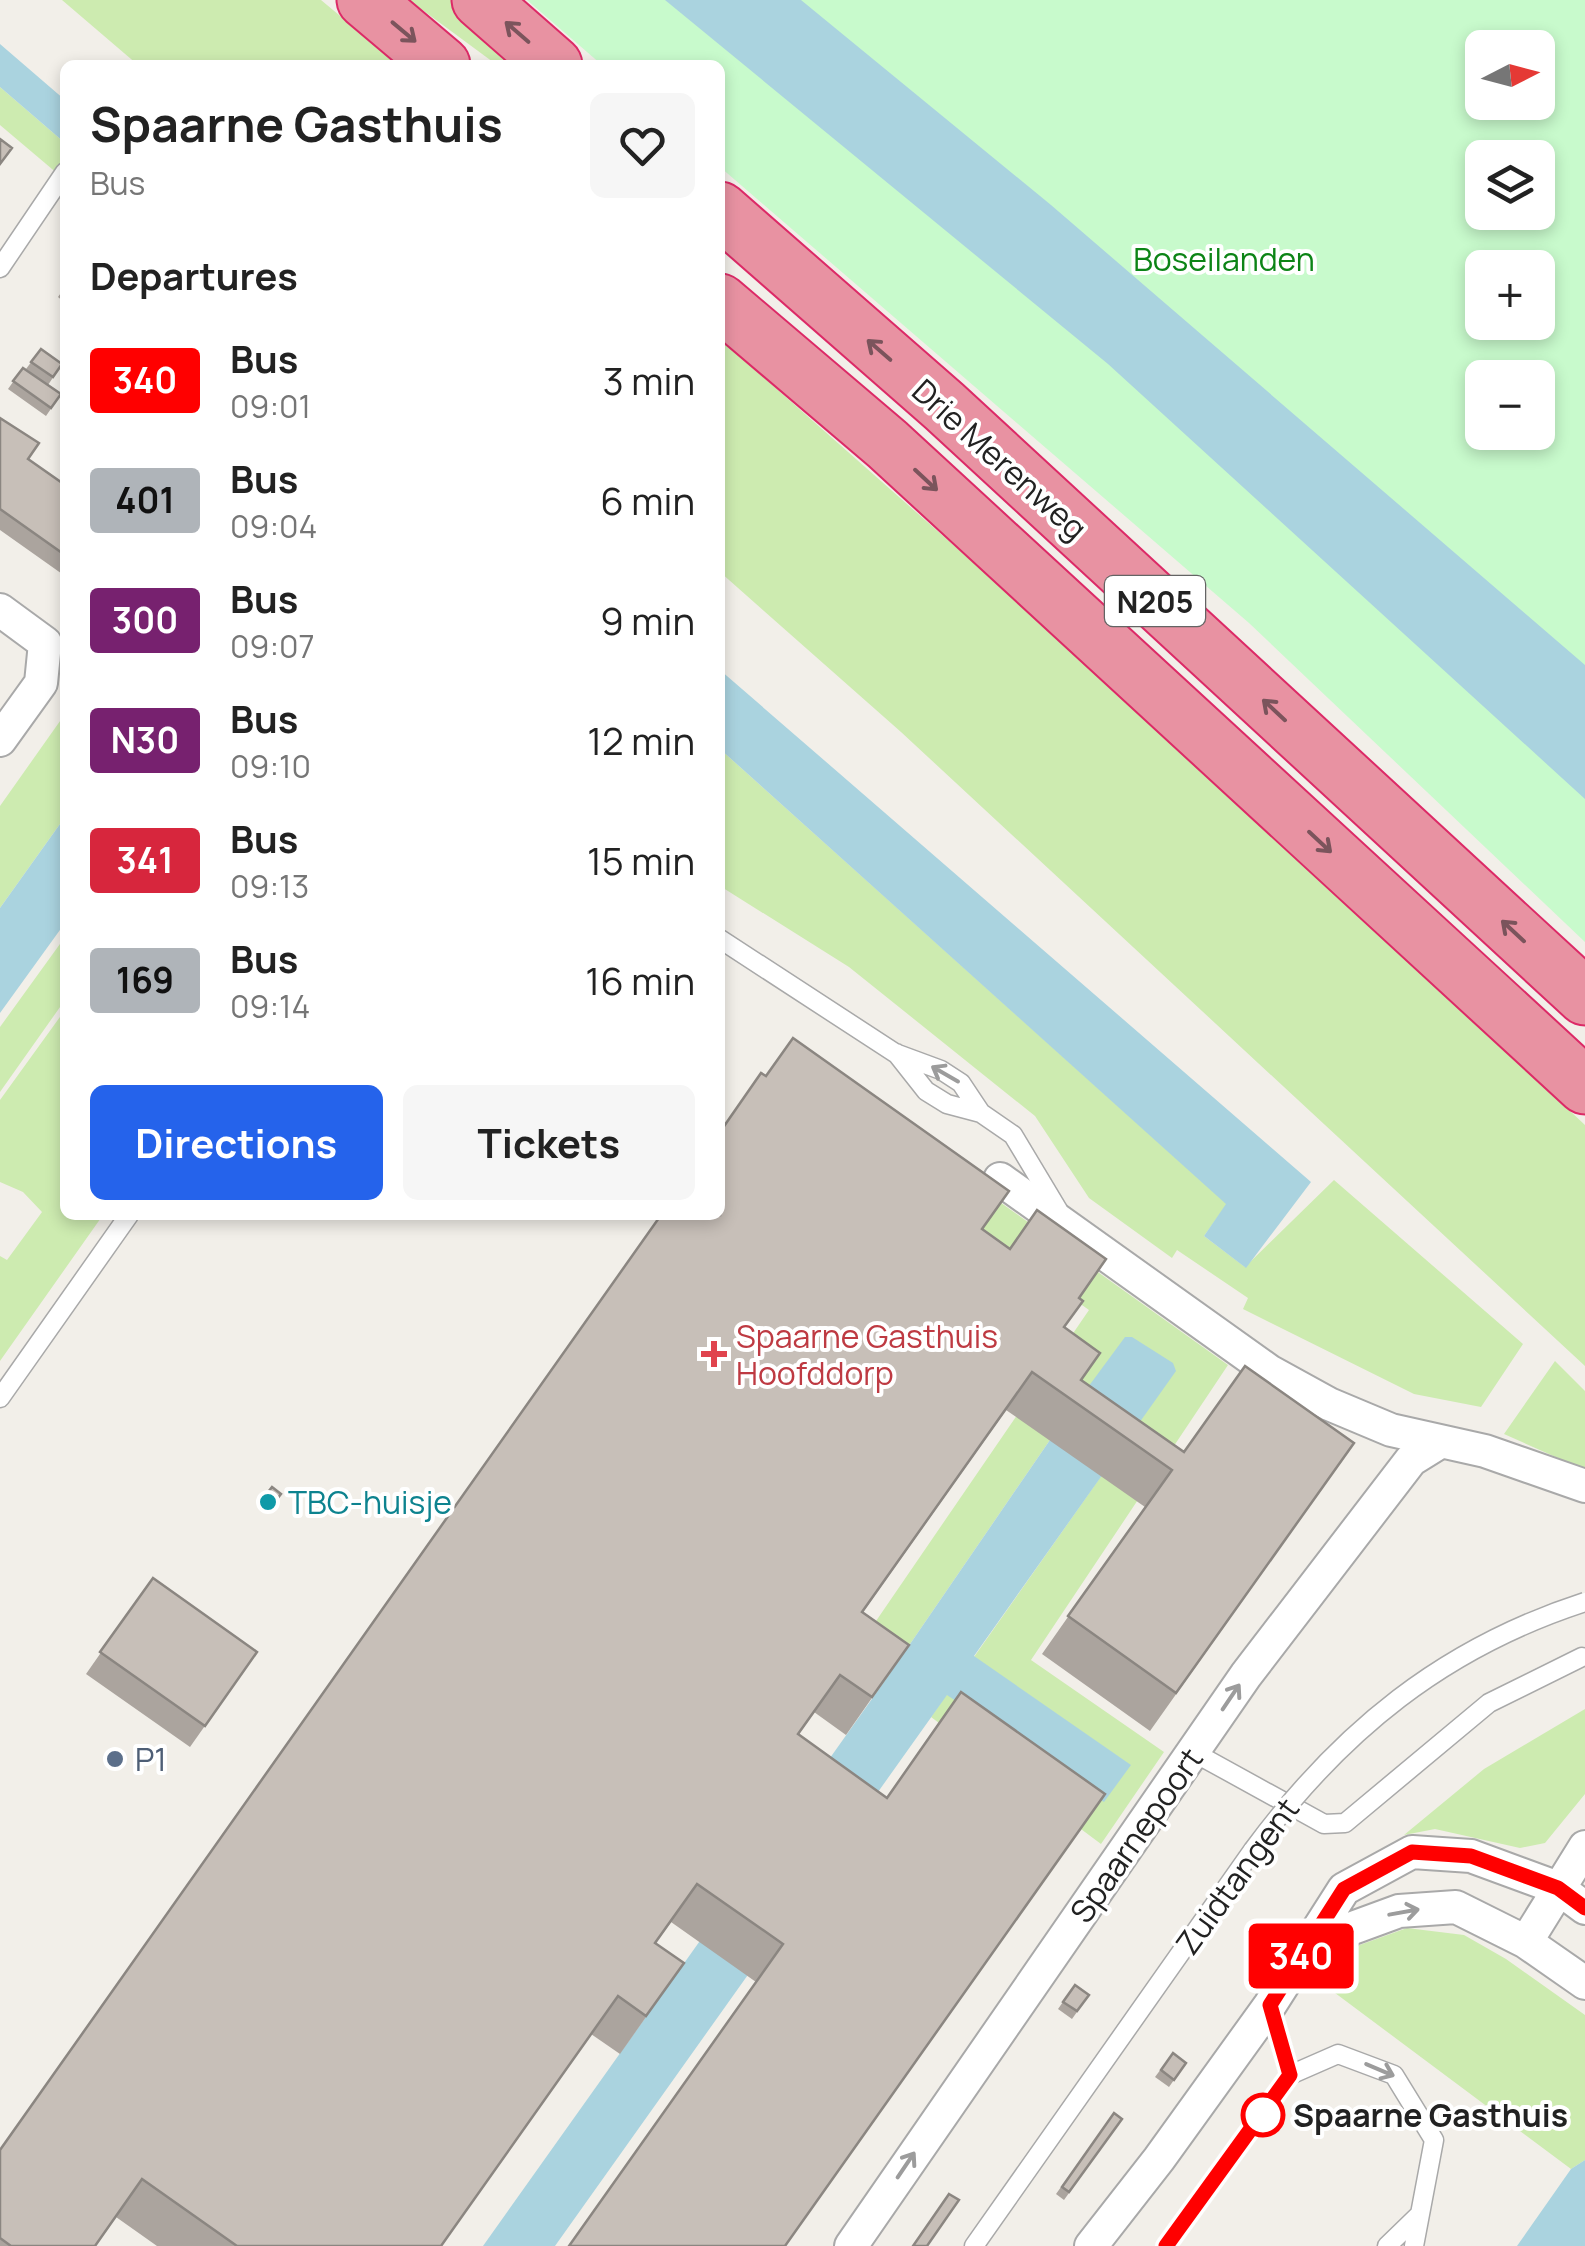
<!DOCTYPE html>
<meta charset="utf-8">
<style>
body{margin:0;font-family:Manrope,sans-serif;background:#f6f6f6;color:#222;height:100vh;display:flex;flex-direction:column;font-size:38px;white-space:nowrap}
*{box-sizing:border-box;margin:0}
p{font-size:32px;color:#767676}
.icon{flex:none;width:55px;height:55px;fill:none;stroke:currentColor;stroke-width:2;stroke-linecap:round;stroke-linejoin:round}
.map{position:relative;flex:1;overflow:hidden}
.side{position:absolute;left:60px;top:60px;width:665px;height:1160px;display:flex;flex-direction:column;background:#fff;border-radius:15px;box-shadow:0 5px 15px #0003}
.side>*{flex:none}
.badge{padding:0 20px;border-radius:8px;font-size:35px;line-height:65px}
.needle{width:65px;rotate:84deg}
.buttons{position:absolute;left:1465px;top:30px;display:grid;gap:20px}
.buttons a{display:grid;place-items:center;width:90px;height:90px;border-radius:15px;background:#fff;box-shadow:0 5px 15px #0003;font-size:50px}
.map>.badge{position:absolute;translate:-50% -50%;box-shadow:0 0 0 5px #fff}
h2{padding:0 30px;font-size:38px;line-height:90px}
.round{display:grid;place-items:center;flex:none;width:105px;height:105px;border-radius:15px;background:#f6f6f6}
.overview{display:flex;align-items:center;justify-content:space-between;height:170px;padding:0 30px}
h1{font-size:48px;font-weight:700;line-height:75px}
.primary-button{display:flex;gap:20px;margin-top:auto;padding:20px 30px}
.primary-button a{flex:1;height:115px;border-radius:15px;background:#2563eb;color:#fff;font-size:40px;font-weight:700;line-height:115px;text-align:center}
.primary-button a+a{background:#f6f6f6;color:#222}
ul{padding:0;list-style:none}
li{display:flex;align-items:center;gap:30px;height:120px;padding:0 30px}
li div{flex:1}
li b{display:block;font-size:38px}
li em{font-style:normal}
li .badge{min-width:110px;font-weight:700;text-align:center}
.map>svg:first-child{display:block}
</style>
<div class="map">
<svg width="1585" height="2246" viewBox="0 0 1585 2246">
<rect width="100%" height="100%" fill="#f2efe9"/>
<path fill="#cdebb0" d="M62,0H321L399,65H138Z
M409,0H454L528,65H497Z
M0,87L65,143V180L0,125Z
M720,339L1138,708L1585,1125V1366L901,732L720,572Z
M65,714V817L0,908V806Z
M720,749L1227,1204L1204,1236L1245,1267L1334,1180L1523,1344L1481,1407L1414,1394L1243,1309L1248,1298L1177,1250L1172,1258L1089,1198L1035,1116L849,967L720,886Z
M65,937V1000L0,1092V1027Z
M65,1010V1215H103L0,1361V1256L7,1260L42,1212L23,1192L0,1182V1100Z
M983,1190L1228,1365L1031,1660L1164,1752L1101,1844L931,1717L947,1694L1104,1801L1130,1765L974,1657L1175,1371L1063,1421L884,1682L850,1659L1089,1310L924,1193Z
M1555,1361L1585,1391V1470L1504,1434Z
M1585,1709V1794L1545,1843L1520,1848L1435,1829L1404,1835L1484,1769Z
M1407,1928L1464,1935L1506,1959L1585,2015V2160L1571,2169L1323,1984L1357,1946Z"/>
<path fill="#c8facc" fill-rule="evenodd" d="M527,0H1585V942L1249,623L720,167V65H602ZM1482,48H1538V102H1482ZM1482,158H1538V212H1482ZM1482,268H1538V322H1482ZM1482,378H1538V432H1482Z"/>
<path fill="#aad3df" d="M665,0H801L1051,205L1585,665V799L1108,364Z
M0,44L65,100V143L0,87Z
M720,670L1311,1182L1246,1268L1204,1236L1226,1204L720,749Z
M65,817V923L0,1013V908Z
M1125,1337H1132L1173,1363L1176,1371L974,1656L1131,1765L1104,1802L947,1695L555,2246H483L884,1682L1063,1421Z
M1585,2160V2246H1517L1571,2169Z"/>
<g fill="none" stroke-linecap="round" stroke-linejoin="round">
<g stroke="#a9a9a9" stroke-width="21">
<path id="lane" d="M0,268L65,172
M720,939L895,1053L941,1070L961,1083L981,1113
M896,1053L926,1091L947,1104L981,1113L1013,1135L1058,1210
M0,1398L129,1215
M1193,1752L1324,1824L1345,1823L1489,1703L1582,1657
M1270,2005L1290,2075
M974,2246L1253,1850
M1166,2246L1290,2075L1338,2054L1394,2075L1434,2140L1414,2246
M1387,2246L1419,2215"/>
</g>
<g stroke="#a9a9a9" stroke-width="36">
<path id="street" d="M0,610L45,643L41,683L0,740
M1000,1179L1269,1371L1329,1404L1391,1430L1485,1451L1585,1486
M1526,1942L1585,1847
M1306,1971L1350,1929L1399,1911L1456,1907L1526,1942L1585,1983
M851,2246L1246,1675L1411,1460L1440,1442
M1091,2246L1159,2159L1270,2005L1344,1889L1412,1852L1471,1856L1558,1888L1585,1908"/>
</g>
<g stroke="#dc2a67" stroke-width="59">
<path id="highway" d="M365,0L442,65
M480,0L554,65
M720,210L944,406L1585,997
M720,302L887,444L1585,1086"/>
</g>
<use href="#lane" stroke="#fff" stroke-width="18"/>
<use href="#street" stroke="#fff" stroke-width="32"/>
<use href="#highway" stroke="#e892a2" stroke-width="55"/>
<g stroke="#a9a9a9" stroke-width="21" stroke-linecap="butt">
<path id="lane-bridge" d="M1253,1850C1341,1731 1443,1648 1585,1602"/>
</g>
<use href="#lane-bridge" stroke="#fff" stroke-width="18"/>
</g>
<path fill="#aba49e" d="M65,287V303L58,297Z
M41,349L62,364L48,385L26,369Z
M23,368L61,394L46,416L8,389Z
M65,385V397L60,393Z
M0,418L28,459L65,485V576L0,530Z
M982,1229L1079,1297L1064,1327L1081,1380L1184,1452L1354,1443L1150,1731L1042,1654L1145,1507L1006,1410L863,1612L909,1645L846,1735L814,1712L798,1735L887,1798L756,1982L671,1922L655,1943L684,1963L620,2054L591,2034L441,2246H157L116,2217L95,2246H0V2150Z
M272,1487L281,1494L269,1511L263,1509L260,1503Z
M153,1578L257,1652L190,1747L86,1674Z
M1075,1985L1089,1995L1072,2019L1058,2009Z
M1173,2053L1186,2063L1169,2087L1155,2077Z
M1114,2113L1122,2119L1064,2200L1056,2194Z"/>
<path fill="#8b8681" d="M268,1502L274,1503L269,1511L263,1509Z"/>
<path fill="#c7bfb8" stroke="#8b8681" stroke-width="2.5" d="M0,139L12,148L0,164Z
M41,349L62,364L53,377L31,362Z
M23,368L61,394L51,408L13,381Z
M0,418L39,443L28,459L65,485V555L0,509Z
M793,1038L1009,1191L982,1229L1010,1249L1037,1210L1106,1259L1079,1298L1083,1301L1064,1327L1100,1353L1081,1380L1184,1452L1245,1366L1354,1443L1176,1693L1068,1616L1172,1470L1032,1372L862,1612L909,1645L872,1697L840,1675L798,1734L887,1798L961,1692L1105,1794L785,2246H569L783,1944L697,1884L655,1943L684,1963L646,2016L618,1996L441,2246H237L142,2179L95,2246H11L0,2238V2150L661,1215H720V1132L761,1073L766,1076Z
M272,1487L281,1494L274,1503L268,1502L265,1496Z
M153,1578L257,1652L205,1726L100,1652Z
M1075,1985L1089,1995L1077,2011L1063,2002Z
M1173,2053L1186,2063L1174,2080L1161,2070Z
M1114,2113L1122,2119L1069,2192L1062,2187Z
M949,2194L959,2200L927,2246H913Z"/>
<defs><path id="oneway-shaft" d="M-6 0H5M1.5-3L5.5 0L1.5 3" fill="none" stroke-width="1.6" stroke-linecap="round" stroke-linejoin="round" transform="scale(2.5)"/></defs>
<g stroke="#7b545c">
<use href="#oneway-shaft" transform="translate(404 32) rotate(40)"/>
<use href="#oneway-shaft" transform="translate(517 32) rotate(-139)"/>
<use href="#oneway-shaft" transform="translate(879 350) rotate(-139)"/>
<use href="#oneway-shaft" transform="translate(926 480) rotate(43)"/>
<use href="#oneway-shaft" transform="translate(1274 710) rotate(-137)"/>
<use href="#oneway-shaft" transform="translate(1320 842) rotate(43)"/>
<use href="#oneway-shaft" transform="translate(1513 931) rotate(-137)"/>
</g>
<g stroke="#9c9c9c">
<use href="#oneway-shaft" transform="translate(945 1074) rotate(-150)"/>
<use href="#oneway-shaft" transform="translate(1231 1697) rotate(-56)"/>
<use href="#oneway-shaft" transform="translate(1404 1912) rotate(-10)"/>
<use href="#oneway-shaft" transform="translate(1380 2070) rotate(23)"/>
<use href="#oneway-shaft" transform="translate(906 2165) rotate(-56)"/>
</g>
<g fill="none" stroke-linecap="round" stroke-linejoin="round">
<g stroke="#fff" stroke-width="22">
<path id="line" d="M1166,2246L1290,2075L1270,2005L1344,1889L1412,1852L1471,1856L1558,1888L1585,1908"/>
</g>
<use href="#line" stroke="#f00" stroke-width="15"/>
</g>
<path fill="#e0444e" stroke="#fff" stroke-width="4" d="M709 1339h10v10h10v10h-10v10h-10v-10h-10v-10h10z"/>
<circle fill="#0f9aa8" stroke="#fff" stroke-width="4" cx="268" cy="1502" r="10"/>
<circle fill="#5c6f8a" stroke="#fff" stroke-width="4" cx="115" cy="1759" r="10"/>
<circle fill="#fff" stroke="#f00" stroke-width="5" cx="1263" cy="2115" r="20"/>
<g text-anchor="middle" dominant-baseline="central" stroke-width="8" stroke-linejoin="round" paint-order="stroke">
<rect fill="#fff" stroke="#646464" stroke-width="2.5" x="1105" y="576" width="100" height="50" rx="8"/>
<g font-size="30" font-weight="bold" fill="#222">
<text x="1155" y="601">N205</text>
</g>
<g font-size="32" fill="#0c8416" stroke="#fff">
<text x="1224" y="259">Boseilanden</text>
</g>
<g font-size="32" fill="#222" stroke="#fff">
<text transform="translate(1000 459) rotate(42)">Drie Merenweg</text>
<text transform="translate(1136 1835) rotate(-55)">Spaarnepoort</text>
<text transform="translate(1237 1876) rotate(-54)">Zuidtangent</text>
</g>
<g font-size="32" fill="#be3a42" stroke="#fff" text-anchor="start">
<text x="736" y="1336">Spaarne Gasthuis<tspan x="736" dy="37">Hoofddorp</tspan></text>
</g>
<g font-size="32" fill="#0d838f" stroke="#fff" text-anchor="start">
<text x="288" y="1502">TBC-huisje</text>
</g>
<g font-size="32" fill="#4e5e75" stroke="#fff" text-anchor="start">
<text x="135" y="1759">P1</text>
</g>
<g font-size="32" font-weight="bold" fill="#222" stroke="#fff" text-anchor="start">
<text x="1293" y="2115">Spaarne Gasthuis</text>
</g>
</g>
</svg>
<div class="buttons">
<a><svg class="needle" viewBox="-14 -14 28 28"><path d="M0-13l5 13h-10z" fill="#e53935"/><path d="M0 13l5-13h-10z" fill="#767676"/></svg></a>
<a><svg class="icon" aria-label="layers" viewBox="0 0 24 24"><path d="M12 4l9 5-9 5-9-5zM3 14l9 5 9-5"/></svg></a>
<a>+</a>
<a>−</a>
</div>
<b class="badge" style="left:1301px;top:1956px;background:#f00;color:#fff">340</b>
<section class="side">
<div class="overview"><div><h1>Spaarne Gasthuis</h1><p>Bus</p></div><a class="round"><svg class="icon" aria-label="heart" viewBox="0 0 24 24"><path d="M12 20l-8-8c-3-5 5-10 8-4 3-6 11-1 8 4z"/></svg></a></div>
<h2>Departures</h2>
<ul>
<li><span class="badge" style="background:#f00;color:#fff">340</span><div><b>Bus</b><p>09:01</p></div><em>3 min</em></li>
<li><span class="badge" style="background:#afb4b9;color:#111">401</span><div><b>Bus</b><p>09:04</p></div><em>6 min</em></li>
<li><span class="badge" style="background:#77216f;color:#fff">300</span><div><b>Bus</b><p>09:07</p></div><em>9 min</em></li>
<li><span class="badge" style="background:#77216f;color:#fff">N30</span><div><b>Bus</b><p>09:10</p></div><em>12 min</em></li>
<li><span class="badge" style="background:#d7263d;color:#fff">341</span><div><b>Bus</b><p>09:13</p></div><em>15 min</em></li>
<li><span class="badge" style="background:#afb4b9;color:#111">169</span><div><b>Bus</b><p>09:14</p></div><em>16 min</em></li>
</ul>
<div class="primary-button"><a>Directions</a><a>Tickets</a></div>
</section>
</div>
